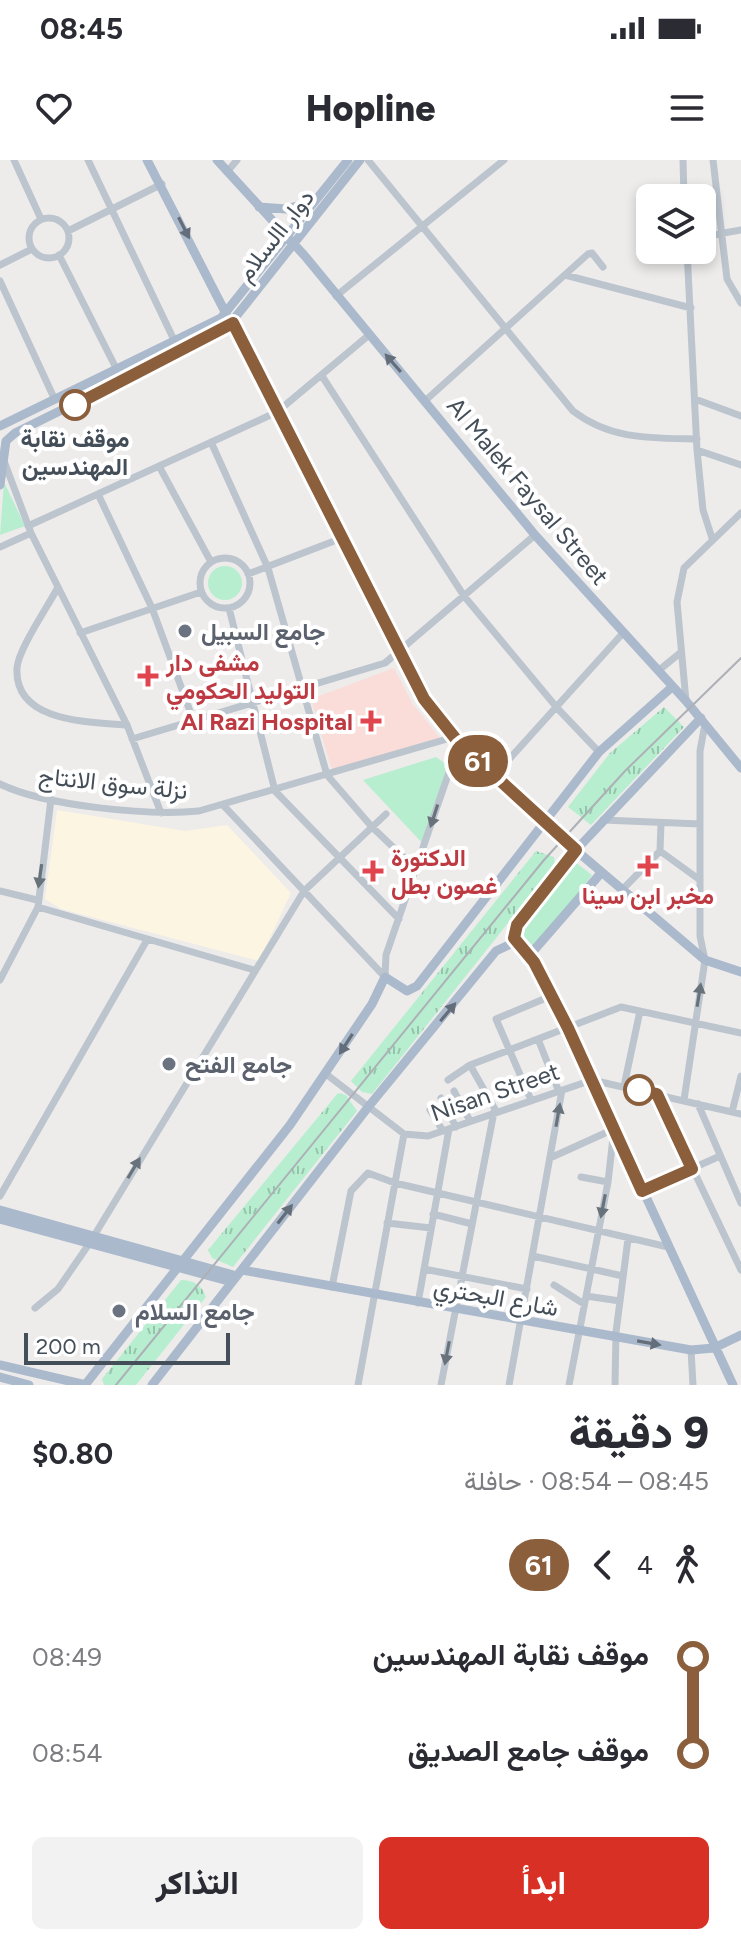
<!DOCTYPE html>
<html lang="ar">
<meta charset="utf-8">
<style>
body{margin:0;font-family:Figtree,Vazirmatn,sans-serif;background:#f2f2f3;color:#2b2b33;direction:rtl;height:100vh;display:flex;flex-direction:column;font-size:30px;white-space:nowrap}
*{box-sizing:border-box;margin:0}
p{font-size:26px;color:#7c7c81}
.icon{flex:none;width:44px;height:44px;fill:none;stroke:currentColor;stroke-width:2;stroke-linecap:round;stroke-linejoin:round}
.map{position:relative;height:1225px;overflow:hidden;direction:ltr}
.details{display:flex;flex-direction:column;background:#fff;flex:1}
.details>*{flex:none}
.badge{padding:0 16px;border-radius:26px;font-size:28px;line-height:52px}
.buttons{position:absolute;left:636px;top:24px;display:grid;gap:16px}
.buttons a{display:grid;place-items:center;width:80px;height:80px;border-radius:12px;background:#fff;box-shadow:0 4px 12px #0003;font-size:40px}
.scale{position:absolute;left:24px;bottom:20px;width:206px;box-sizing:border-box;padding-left:8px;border:4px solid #444e58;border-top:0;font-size:22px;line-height:28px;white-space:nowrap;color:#444e58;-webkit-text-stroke:6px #fff;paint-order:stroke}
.map>.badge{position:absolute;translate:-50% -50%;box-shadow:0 0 0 4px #fff}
.legs{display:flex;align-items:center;gap:12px;height:88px;padding:0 32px;font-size:26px}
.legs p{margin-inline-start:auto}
.head{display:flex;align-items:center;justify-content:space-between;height:136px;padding:0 32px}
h1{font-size:44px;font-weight:800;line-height:60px}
.action{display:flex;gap:16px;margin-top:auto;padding:16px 32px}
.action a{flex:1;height:92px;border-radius:12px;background:#d93025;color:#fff;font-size:32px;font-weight:800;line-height:92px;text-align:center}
.action a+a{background:#f2f2f3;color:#2b2b33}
ul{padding:0 32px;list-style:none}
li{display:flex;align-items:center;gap:28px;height:96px;font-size:30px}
li i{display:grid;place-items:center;width:12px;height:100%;margin:0 10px;background:currentColor}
li i::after{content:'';width:20px;height:20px;margin:-10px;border:6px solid;border-radius:50%;background:#fff}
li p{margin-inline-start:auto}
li:first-child i{background:linear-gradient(#0000 50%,currentColor 0)}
li:last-child i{background:linear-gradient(currentColor 50%,#0000 0)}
.status{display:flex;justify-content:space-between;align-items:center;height:56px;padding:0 40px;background:#fff;direction:ltr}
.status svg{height:22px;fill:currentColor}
header{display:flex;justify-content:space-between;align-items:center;height:104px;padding:0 32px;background:#fff;font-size:36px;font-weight:800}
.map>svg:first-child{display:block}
</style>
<div class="status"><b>08:45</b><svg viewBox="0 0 49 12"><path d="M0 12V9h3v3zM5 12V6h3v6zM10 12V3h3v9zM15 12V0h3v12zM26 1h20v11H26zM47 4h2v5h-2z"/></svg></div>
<header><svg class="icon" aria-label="menu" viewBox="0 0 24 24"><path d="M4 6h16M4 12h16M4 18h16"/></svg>Hopline<svg class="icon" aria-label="heart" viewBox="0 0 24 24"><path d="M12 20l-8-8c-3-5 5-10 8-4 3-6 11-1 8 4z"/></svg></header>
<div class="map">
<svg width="741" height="1225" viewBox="0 0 741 1225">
<defs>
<pattern id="grass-tufts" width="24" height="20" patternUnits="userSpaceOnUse" patternTransform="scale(2)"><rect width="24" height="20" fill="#b7eecf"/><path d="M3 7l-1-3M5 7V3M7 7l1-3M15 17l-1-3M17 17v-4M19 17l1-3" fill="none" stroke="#96c3ab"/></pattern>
</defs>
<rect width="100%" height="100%" fill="#eeebeb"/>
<path fill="#fbf5e2" d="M57,650L185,671L227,665L291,733L259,801L61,749L45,739Z"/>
<path fill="#faddd9" d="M394,508L412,543L440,578L332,610L311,539Z"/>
<path fill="url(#grass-tufts)" d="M664,547L684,567L591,665L568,647L610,593Z
M536,691L554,697L555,704L372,934L362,932L351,921Z
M338,933L346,935L357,951L233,1107L212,1098L208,1090Z
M181,1120C193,1120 202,1125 206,1137L136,1225H104L102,1219Z"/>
<path fill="#b7eecf" d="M4,322L25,366L0,375Z
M208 423a17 17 0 1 1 34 0a17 17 0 1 1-34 0Z
M436,597L447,605L426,687L363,620Z
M575,702L592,715L536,788L517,773Z"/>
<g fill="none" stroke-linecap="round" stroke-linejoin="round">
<path stroke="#bcc5ce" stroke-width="7" d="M14,0L41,59
M88,0L175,182
M368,0L573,251C611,280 651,278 697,279
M683,0L684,38
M713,0L727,119L741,143
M227,12L237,0
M29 78a20 20 0 1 1 40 0a20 20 0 1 1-40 0Z
M68,71L162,24
M702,77L741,70
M687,90L697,290L703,350L712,378
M59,95L117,210
M0,105L32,89
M565,115L691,148
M0,121L55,240
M336,136L504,0
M322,216L464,436L558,549L599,592
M695,239L741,256
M426,240L588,94L592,93L603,107
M211,282L268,408L327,615L372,667L416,709
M697,290L741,305
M4,301L31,373L127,565L161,653
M159,306L211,402
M98,334L152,448L194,562
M28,366L277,252L369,175
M0,387L31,373
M200 423a25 25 0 1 1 50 0a25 25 0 1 1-50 0Z
M248,414L342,378
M57,429C48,446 18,490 17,508C14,563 90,562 127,565
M229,448L275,631L399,759
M80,473L201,432
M658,511L680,493
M686,541L677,442L684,408L741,353
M132,579L385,503L535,375
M494,616L623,473
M0,624C45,646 149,656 199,651L454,577
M224,646L385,817
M603,660L700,664
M660,691L700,720
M622,730L660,691L661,663
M0,731L37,740
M38,747L254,810
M385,817L386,795L459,583
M0,820L38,747L51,639
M538,879L559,932
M470,905L496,951
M326,914L404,974L428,976L592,920L741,954
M448,920L470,905L621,847L741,873
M624,926L640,851
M454,931L470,961
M657,934L741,1110
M441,938L456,967
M531,940L496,859L551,836
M684,940L705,800L700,776V591L705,564
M698,944L741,1043
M430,950L443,971
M732,952L741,916
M550,998L614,969
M581,1017L608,1022
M642,1031L720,996
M0,1036L147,780
M433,1054L472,1064
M387,1063L431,1068
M533,1096L623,1116
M424,1109L527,1129
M554,1125L584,1144
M332,1127L351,1031L368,1013L395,1023L668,1087
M586,1136L620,1141
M418,1143L449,969
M35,1148L58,1129L89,1084L304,731L386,654
M691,1190L693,1225
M358,1225L404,974
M441,1225L494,952
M509,1225L562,930
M569,1225L608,1022L614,969
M615,1225L616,1172L628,1079"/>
<path stroke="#aab9cb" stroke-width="9" d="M147,0L410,512L444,566L544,663L705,800L741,812
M217,0L304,95L535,375L686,541L741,608
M259,47L286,49L311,42
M0,266L221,158L348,0
M0,325L6,281L15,273L226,169L360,0
M701,558L576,690L517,765L514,778L534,802L568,868L733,1225
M529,796L601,713
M0,1050L237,1116
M0,1059L232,1122
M242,1110L691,1190L714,1188L741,1175
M0,1205L86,1225
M0,1217L29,1225
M85,1225L290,965L372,844L385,817L407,831L417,826L599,592L672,527
M152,1225L369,946L496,791L515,782"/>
<path stroke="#adb0b6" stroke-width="2" d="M116,1225L544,700L625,611L741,498"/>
</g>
<defs><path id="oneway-solid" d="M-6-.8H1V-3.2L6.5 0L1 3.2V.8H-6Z" transform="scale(2)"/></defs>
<g fill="#636e7a">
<use href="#oneway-solid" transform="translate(184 68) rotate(63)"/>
<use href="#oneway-solid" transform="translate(393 203) rotate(-131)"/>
<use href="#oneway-solid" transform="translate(448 852) rotate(-50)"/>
<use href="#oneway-solid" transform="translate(346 884) rotate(123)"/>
<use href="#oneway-solid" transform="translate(285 1054) rotate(-52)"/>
<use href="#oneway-solid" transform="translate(649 1183) rotate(10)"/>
</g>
<g fill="#68727b">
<use href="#oneway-solid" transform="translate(434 656) rotate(108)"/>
<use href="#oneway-solid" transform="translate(40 716) rotate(98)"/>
<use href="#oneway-solid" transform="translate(699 835) rotate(-81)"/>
<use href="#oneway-solid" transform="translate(558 955) rotate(-80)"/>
<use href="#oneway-solid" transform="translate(134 1008) rotate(-59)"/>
<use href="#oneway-solid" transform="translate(603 1046) rotate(101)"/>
<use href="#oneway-solid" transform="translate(447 1193) rotate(101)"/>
</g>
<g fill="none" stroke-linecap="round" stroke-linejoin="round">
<g stroke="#fff" stroke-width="18">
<path id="line-1" d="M75,245L233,163L424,539L459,583L576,690L517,765L514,778L534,802L568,868L642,1031L692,1009L657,934L639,930"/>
</g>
<use href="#line-1" stroke="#8b5e3c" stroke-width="12"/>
</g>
<g fill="#fff" stroke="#8b5e3c" stroke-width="4">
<circle cx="75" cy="245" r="14"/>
<circle cx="639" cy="930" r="14"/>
</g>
<g fill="#6b7280" stroke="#fff" stroke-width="3">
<circle cx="185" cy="471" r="8"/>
<circle cx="169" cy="904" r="8"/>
<circle cx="119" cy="1151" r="8"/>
</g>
<g fill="#e0444e" stroke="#fff" stroke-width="3">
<path d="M144 504h8v8h8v8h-8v8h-8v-8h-8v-8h8z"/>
<path d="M367 549h8v8h8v8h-8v8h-8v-8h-8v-8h8z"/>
<path d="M644 694h8v8h8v8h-8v8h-8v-8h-8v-8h8z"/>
<path d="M369 699h8v8h8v8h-8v8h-8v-8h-8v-8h8z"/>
</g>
<g text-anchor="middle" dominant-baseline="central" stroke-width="8" stroke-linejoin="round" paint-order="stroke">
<g font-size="24" fill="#444e58" stroke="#fff">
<text transform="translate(275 75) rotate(-52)">دوار االسلام</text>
<text transform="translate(528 331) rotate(50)">Al Malek Faysal Street</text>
<text transform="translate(113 623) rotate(6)">نزلة سوق الانتاج</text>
<text transform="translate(495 932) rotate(-19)">Nisan Street</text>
<text transform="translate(496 1137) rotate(10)">شارع البحتري</text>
</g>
<g font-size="24" font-weight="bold" fill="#444e58" stroke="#fff">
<text x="75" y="278">موقف نقابة<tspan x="75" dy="28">المهندسين</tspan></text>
</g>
<g font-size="24" font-weight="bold" fill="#5b616d" stroke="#fff" text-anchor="start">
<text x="201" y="471">جامع السبيل</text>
<text x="185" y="904">جامع الفتح</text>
<text x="135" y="1151">جامع السلام</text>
</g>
<g font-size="24" font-weight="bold" fill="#be3a42" stroke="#fff" text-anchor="start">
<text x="166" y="502">مشفى دار<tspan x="166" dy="28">التوليد الحكومي</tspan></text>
<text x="353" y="561" text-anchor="end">Al Razi Hospital</text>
<text x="391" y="697">الدكتورة<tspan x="391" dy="28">غصون بطل</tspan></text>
<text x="648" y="735" text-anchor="middle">مخبر ابن سينا</text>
</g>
</g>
</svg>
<div class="buttons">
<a><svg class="icon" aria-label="layers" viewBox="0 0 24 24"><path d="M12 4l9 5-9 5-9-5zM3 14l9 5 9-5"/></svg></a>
</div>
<div class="scale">200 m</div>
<b class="badge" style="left:478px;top:601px;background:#8b5e3c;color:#fff">61</b>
</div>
<section class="details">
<div class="head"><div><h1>9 دقيقة</h1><p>08:45 – 08:54 · حافلة</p></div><b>$0.80</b></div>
<div class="legs"><svg class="icon" aria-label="walk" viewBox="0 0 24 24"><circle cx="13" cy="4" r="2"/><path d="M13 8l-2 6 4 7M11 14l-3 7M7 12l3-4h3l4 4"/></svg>4<svg class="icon" aria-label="back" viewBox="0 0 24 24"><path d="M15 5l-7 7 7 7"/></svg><b class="badge" style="background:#8b5e3c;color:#fff">61</b></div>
<ul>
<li><i style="color:#8b5e3c"></i><b>موقف نقابة المهندسين</b><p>08:49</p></li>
<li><i style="color:#8b5e3c"></i><b>موقف جامع الصديق</b><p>08:54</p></li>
</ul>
<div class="action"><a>ابدأ</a><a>التذاكر</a></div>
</section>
